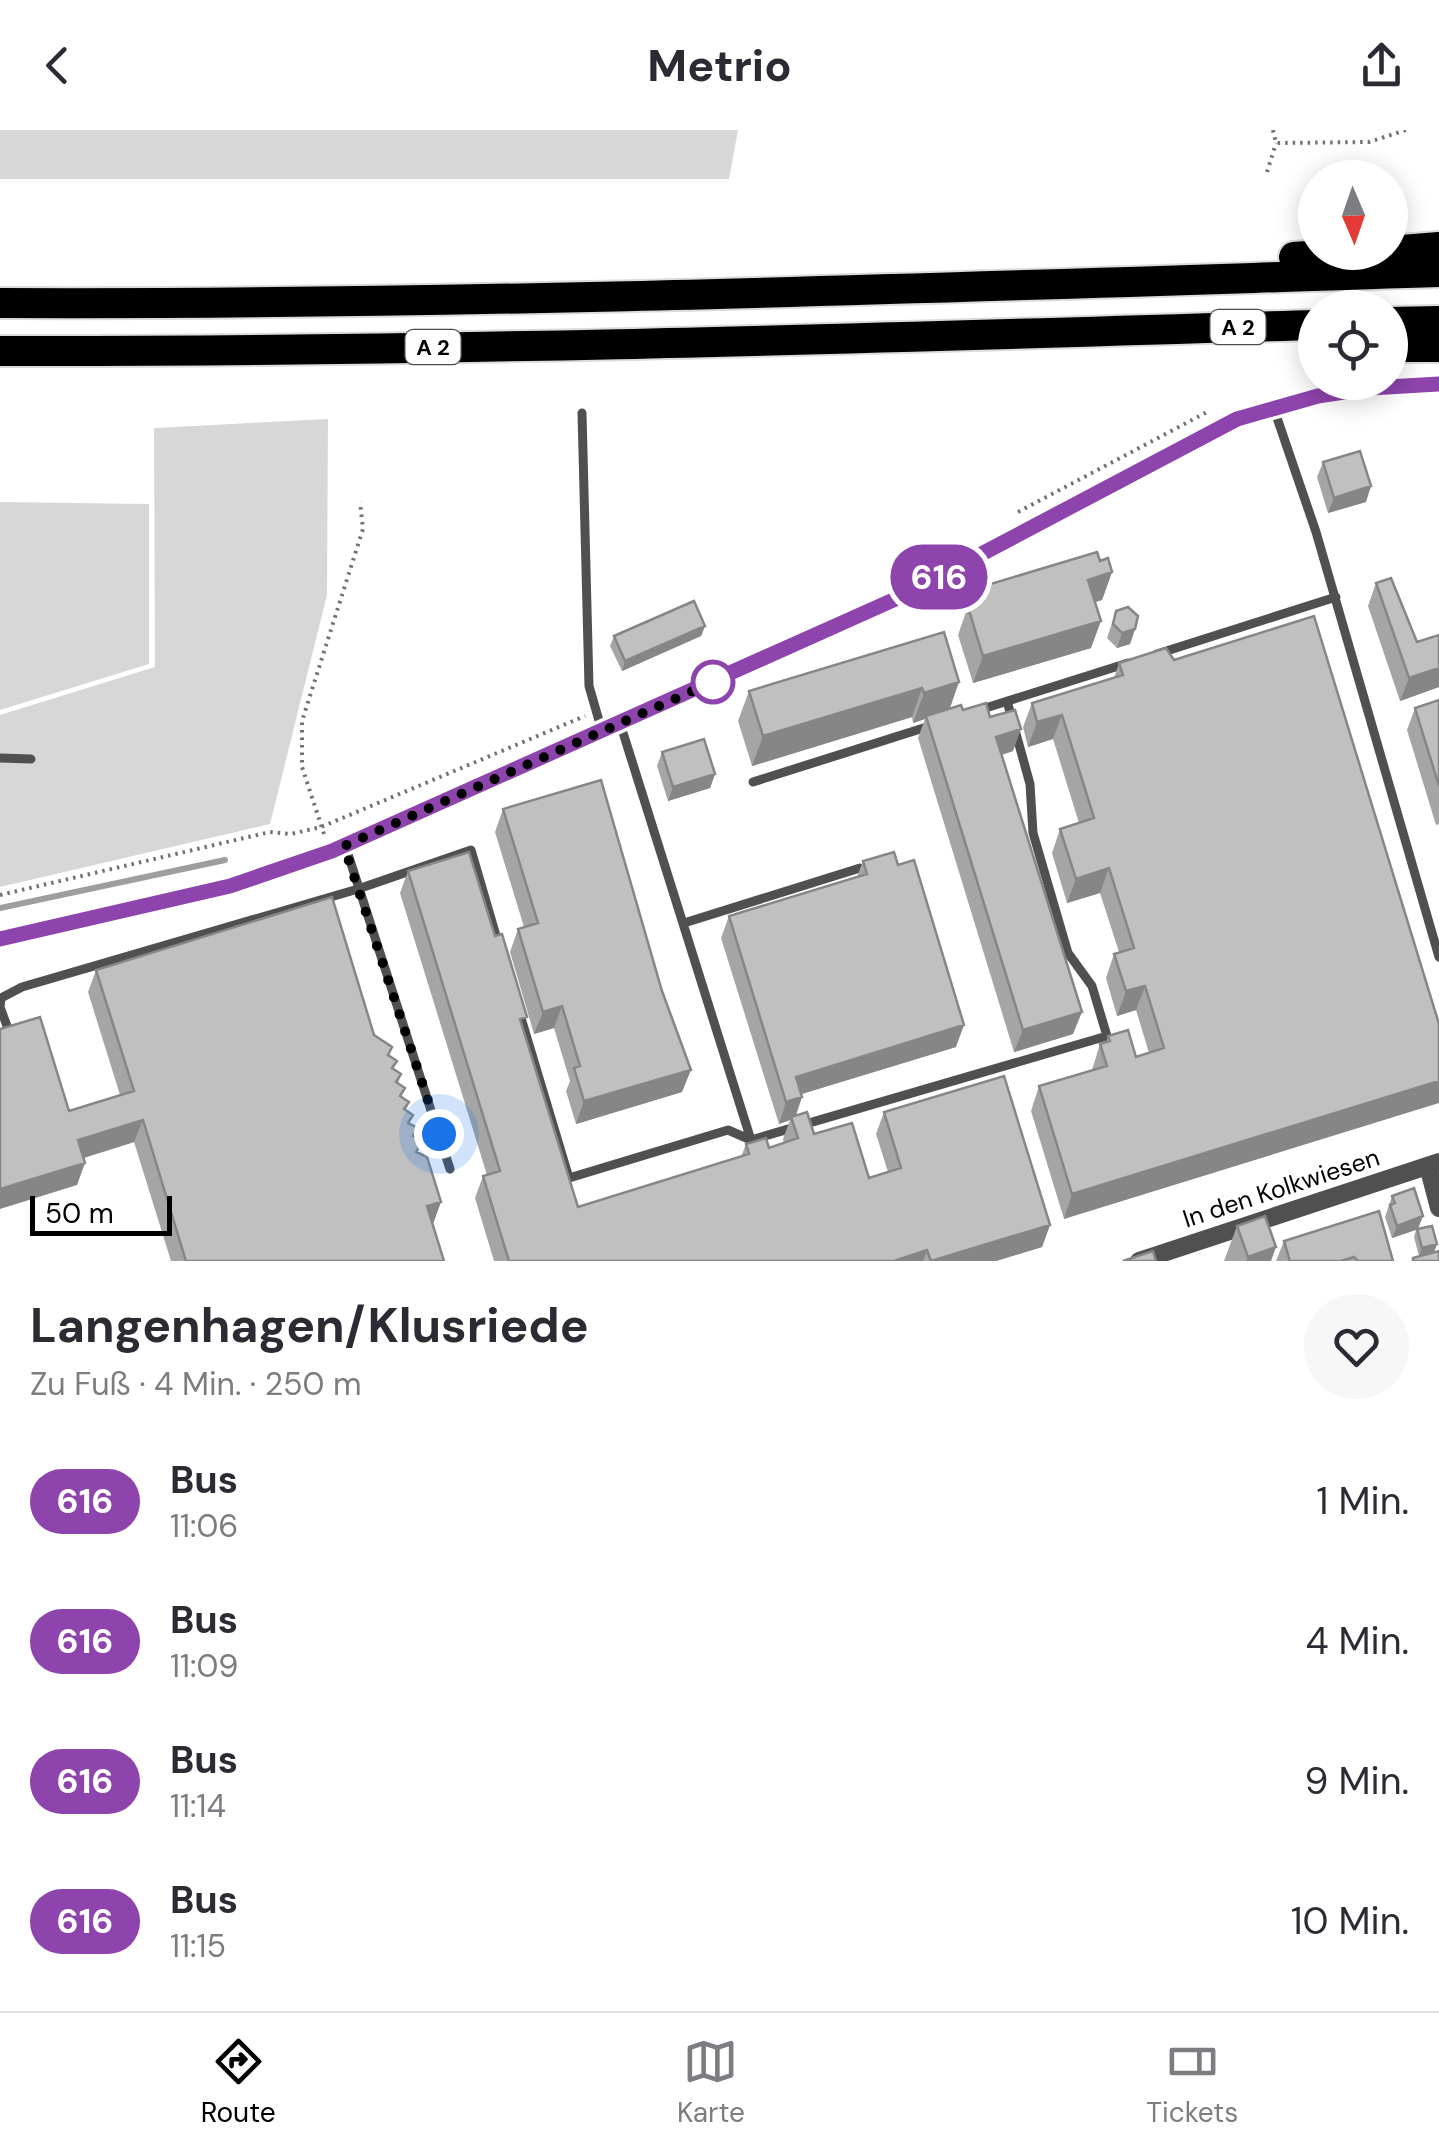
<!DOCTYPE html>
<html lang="de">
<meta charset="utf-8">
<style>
body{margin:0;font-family:"DM Sans",sans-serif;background:#f7f7f7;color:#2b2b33;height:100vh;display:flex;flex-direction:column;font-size:38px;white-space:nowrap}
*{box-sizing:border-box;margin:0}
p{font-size:32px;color:#7c7c81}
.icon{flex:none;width:55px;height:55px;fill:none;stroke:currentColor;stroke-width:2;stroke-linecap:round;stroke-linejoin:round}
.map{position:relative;height:1131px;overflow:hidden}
.drawer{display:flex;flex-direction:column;background:#fff;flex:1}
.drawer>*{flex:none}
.badge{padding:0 20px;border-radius:32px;font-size:35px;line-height:65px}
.needle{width:65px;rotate:178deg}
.buttons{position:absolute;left:1298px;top:30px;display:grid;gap:20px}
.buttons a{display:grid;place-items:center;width:110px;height:110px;border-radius:50%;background:#fff;box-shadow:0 5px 25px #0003;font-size:50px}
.scale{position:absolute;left:30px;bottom:25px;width:142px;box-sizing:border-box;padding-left:10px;border:5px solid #000;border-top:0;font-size:28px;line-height:35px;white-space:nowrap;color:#000;-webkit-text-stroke:8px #fff;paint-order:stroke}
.you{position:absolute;width:50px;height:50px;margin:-25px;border:8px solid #fff;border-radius:50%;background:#1a73e8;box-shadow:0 0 0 15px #1a73e833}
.map>.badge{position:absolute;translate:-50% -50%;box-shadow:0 0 0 5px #fff}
.round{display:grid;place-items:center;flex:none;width:105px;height:105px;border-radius:52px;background:#f7f7f7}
.headline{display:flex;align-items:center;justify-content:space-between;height:170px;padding:0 30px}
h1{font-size:48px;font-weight:700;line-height:75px}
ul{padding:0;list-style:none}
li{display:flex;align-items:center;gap:30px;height:140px;padding:0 30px}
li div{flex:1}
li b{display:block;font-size:38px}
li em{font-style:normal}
li .badge{min-width:110px;font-weight:700;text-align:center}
header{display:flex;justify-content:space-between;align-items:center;height:130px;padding:0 30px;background:#fff;font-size:45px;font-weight:700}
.tabs{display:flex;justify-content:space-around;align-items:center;height:140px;border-top:2px solid #e1e1e2;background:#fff;font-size:28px;color:#7c7c81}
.tabs a{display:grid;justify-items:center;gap:5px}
.tabs .current{color:#000}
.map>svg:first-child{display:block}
</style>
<header><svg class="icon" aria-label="back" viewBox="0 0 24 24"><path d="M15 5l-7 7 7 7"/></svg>Metrio<svg class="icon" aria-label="share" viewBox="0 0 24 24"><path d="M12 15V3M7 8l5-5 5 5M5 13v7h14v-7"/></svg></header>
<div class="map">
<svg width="1439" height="1131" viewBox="0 0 1439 1131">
<rect width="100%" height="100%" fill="#fff"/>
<path fill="#d7d7d7" d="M0,0H738L729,49H0Z
M328,289L327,465L270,694L0,757V585L155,537L154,298Z
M0,372L149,374V534L0,580Z"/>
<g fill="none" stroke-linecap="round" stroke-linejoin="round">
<path stroke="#9e9e9e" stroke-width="6" d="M0,778L225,730"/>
<g stroke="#dbdbdb" stroke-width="34">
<path id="motorway" d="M1390,121L1439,117
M1294,127L1365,122
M0,173C480,175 960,157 1439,142
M1390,192L1439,191
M1390,217H1439
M0,221C438,222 877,208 1315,195"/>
</g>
<path stroke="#727272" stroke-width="4" stroke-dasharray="2.5 5" stroke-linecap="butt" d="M1273,0L1276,13L1369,12L1406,0
M1267,42L1276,13
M1018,382L1209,281
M324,704L302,637V591L363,399L360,372
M0,765L270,702L291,704L321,697L585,586"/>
<path stroke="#505050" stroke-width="9" d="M1274,279L1316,402L1439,827
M582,283L589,556L602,601
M1157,524L1336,467
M976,581L1128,533
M620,593L751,1010
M0,628L31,629
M753,652L933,595
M345,715L450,1039
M684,793L860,738
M521,888L569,1048L728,1000L751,1010L1107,906L1092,856L1068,823L1033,703L1030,654L1007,571
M7,896L0,877L1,868L22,857L358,759L471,720L499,816"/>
<path stroke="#505050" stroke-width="18" d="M0,809L230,756L332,721L900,467L1237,289L1317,265L1369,258L1439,254
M1428,1036L1439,1078
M1139,1131L1439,1032"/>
<use href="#motorway" stroke="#000" stroke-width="30"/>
</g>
<path fill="#a5a5a5" d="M1323,332L1366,372L1328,383L1317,347Z
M1100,431L1112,442L1102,470L1095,472L1091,518L973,553L958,505L974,459Z
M1376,453L1417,512L1439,505V557L1400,571L1368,476Z
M1116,481L1135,499L1130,514L1117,518L1107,508Z
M705,496L701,506L622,541L610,516L614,506Z
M944,502L950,578L990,587L1013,621L1002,625L1073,904L1014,922L918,608L925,589L913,593L912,587L752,636L738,591L749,561Z
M1119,533L1439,894L1064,1089L1031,981L1039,956L1092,940L1100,914L1106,913L1108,906L1136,927L1149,923L1136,880L1117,886L1106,848L1114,824L1119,822L1100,763L1067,773L1052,723L1060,699L1079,693L1053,609L1028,617L1023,597L1032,573L1114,548Z
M1439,570V694L1436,695L1407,600L1415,578Z
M662,622L715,644L710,658L668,671L657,636Z
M503,679L682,962L576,994L566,961L570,951L554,898L534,904L510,822L518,799L524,797L495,702Z
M863,731L956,917L802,964V967L796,986L814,1004L869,1048L888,1042L876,1004L884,982L1050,1095L1042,1117L996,1131H494L475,1068L483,1046L487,1045L400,763L408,741L495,806L578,1077L741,1027L746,1014L769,1018L784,1013L783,1009L790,990L779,994L721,808L729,786L857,747Z
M96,840L374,905L389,926L397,931L393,939L401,944L398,953L402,967L409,972L406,980L418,1023L432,1094L444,1131H171L134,1012L84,1028L77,1055L69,981L120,965L88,862Z
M1392,1066L1418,1099L1437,1114L1434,1122L1419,1126L1414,1107L1416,1100L1392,1108L1385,1087Z
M1237,1096L1271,1131H1224Z
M1284,1111L1393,1131H1276Z"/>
<path fill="#868686" d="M1371,356L1366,372L1328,383L1334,368Z
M1112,442L1102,470L1078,477L1088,450Z
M1101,491L1091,518L973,553L983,526Z
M705,496L701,506L622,541L625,531Z
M1135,499L1130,514L1117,518L1122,503Z
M1439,538V557L1400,571L1409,548Z
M959,552L949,581L926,586L925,589L913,593L924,563Z
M922,558L912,587L752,636L763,606Z
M1062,585L1053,609L1028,617L1037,592Z
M1021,599L1013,621L988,629L996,607Z
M715,644L710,658L668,671L673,657Z
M1109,738L1100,763L1067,773L1076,749Z
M1145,856L1136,880L1117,886L1126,861Z
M562,876L554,898L534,904L543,882Z
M1082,882L1073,904L1014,922L1023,900Z
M964,895L956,917L788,968L796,947Z
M691,940L682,962L576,994L584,971Z
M1439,951V973L1064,1089L1072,1064Z
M802,967L794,989L791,987L790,990L779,994L786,972Z
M143,990L134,1012L70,1032L78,1010Z
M85,1033L77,1055L0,1079V1059Z
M441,1072L433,1094L427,1076Z
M1423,1086L1418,1099L1392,1108L1397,1096Z
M1050,1095L1042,1117L996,1131H931Z
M1437,1114L1434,1122L1419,1126L1422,1118Z
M1276,1117L1271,1131H1246L1248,1127Z
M927,1120L923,1131H894Z"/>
<path fill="#c0c0c0" stroke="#868686" stroke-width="2.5" d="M1360,321L1371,356L1334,368L1323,332Z
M1097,422L1100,431L1108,428L1112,442L1088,450L1101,491L983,526L968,477L979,474L974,459Z
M1391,448L1417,512L1439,505V538L1409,548L1376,453Z
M694,471L705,496L625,531L614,506Z
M1128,477L1138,486L1135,499L1122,503L1113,494L1116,481Z
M1314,486L1439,894V951L1072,1064L1039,956L1107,936L1100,914L1110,911L1108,906L1128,900L1136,927L1164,918L1145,856L1126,861L1114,824L1134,818L1109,738L1076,749L1060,699L1094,688L1062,585L1037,592L1032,573L1123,545L1119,533L1166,518L1174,530Z
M944,502L959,552L924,563L922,558L763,606L749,561Z
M1439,570V656L1415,578Z
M986,573L990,587L1015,580L1021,599L996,607L1082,882L1023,900L926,586L961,575L963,580Z
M704,609L715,644L673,657L662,622Z
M601,650L662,861L691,940L584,971L574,938L580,936L562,876L543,882L518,799L538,793L503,679Z
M469,722L495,806L502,804L527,887L520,889L578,1077L749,1024L746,1014L766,1008L769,1018L798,1008L791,987L807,982L814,1004L852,993L869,1048L901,1038L884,982L1004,946L1050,1095L931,1131L927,1120L894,1131H509L483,1046L500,1041L408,741Z
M894,722L898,735L914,730L964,895L796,947L802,967L786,972L729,786L867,744L863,731Z
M332,767L374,905L392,917L388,925L397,931L392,938L401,944L396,952L405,958L400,966L409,972L404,979L413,985L408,993L418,998L413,1006L422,1012L416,1022L427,1027L441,1072L427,1076L444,1131H186L143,990L78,1010L85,1033L0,1059V899L40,887L69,981L134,961L96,840Z
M1414,1058L1423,1086L1397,1096L1390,1075L1395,1073L1392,1066Z
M1379,1081L1393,1131H1358L1354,1127L1341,1131H1290L1284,1111Z
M1265,1086L1276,1117L1248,1127L1237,1096Z
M1432,1096L1437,1114L1422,1118L1417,1099Z
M1153,1121L1156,1131H1123Z
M1439,1121V1131H1413V1128Z"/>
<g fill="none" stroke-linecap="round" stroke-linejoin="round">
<g stroke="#fff" stroke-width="22">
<path id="line" d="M0,809L230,756L332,721L900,467L1237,289L1318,266L1370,258L1439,254"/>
</g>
<use href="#line" stroke="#8e44ad" stroke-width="15"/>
<path stroke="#000" stroke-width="10" stroke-dasharray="0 18" d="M439,1004L344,716L713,552"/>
</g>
<circle fill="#fff" stroke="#8e44ad" stroke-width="5" cx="713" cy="552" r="20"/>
<g text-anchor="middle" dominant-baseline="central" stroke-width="9" stroke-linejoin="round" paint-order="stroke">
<g fill="#fff" stroke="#4c4c4c" stroke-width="2.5">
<rect x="1210.5" y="180" width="55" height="34" rx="8"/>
<rect x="405.5" y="200" width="55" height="34" rx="8"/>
</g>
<g font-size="22" font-weight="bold" fill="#000">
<text x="1238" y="197">A 2</text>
<text x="433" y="217">A 2</text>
</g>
<g font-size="25" fill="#000" stroke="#fff">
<text transform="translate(1281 1058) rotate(-18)">In den Kolkwiesen</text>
</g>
</g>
</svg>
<div class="buttons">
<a><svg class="needle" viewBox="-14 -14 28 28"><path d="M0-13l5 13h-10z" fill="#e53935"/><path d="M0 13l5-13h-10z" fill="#7c7c81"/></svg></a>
<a><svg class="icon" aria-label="locate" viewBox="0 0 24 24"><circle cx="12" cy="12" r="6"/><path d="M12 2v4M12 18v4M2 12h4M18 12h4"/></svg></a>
</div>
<div class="scale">50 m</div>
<div class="you" style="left:439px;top:1004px"></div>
<b class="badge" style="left:939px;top:447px;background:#8e44ad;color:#fff">616</b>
</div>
<section class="drawer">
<div class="headline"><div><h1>Langenhagen/Klusriede</h1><p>Zu Fuß · 4 Min. · 250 m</p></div><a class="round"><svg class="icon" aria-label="heart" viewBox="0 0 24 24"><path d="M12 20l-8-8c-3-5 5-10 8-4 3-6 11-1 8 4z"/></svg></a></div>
<ul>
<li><span class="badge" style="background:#8e44ad;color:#fff">616</span><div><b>Bus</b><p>11:06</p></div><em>1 Min.</em></li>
<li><span class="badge" style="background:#8e44ad;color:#fff">616</span><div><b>Bus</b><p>11:09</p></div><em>4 Min.</em></li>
<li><span class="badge" style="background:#8e44ad;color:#fff">616</span><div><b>Bus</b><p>11:14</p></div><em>9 Min.</em></li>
<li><span class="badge" style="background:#8e44ad;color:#fff">616</span><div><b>Bus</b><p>11:15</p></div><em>10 Min.</em></li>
</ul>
</section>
<nav class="tabs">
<a class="current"><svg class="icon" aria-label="directions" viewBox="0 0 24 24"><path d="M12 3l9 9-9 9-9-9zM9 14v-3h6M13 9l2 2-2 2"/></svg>Route</a>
<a><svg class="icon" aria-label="map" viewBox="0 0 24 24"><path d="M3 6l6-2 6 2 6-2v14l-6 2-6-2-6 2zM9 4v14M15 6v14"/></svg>Karte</a>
<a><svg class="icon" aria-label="tickets" viewBox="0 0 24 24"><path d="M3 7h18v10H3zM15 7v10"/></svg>Tickets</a>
</nav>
